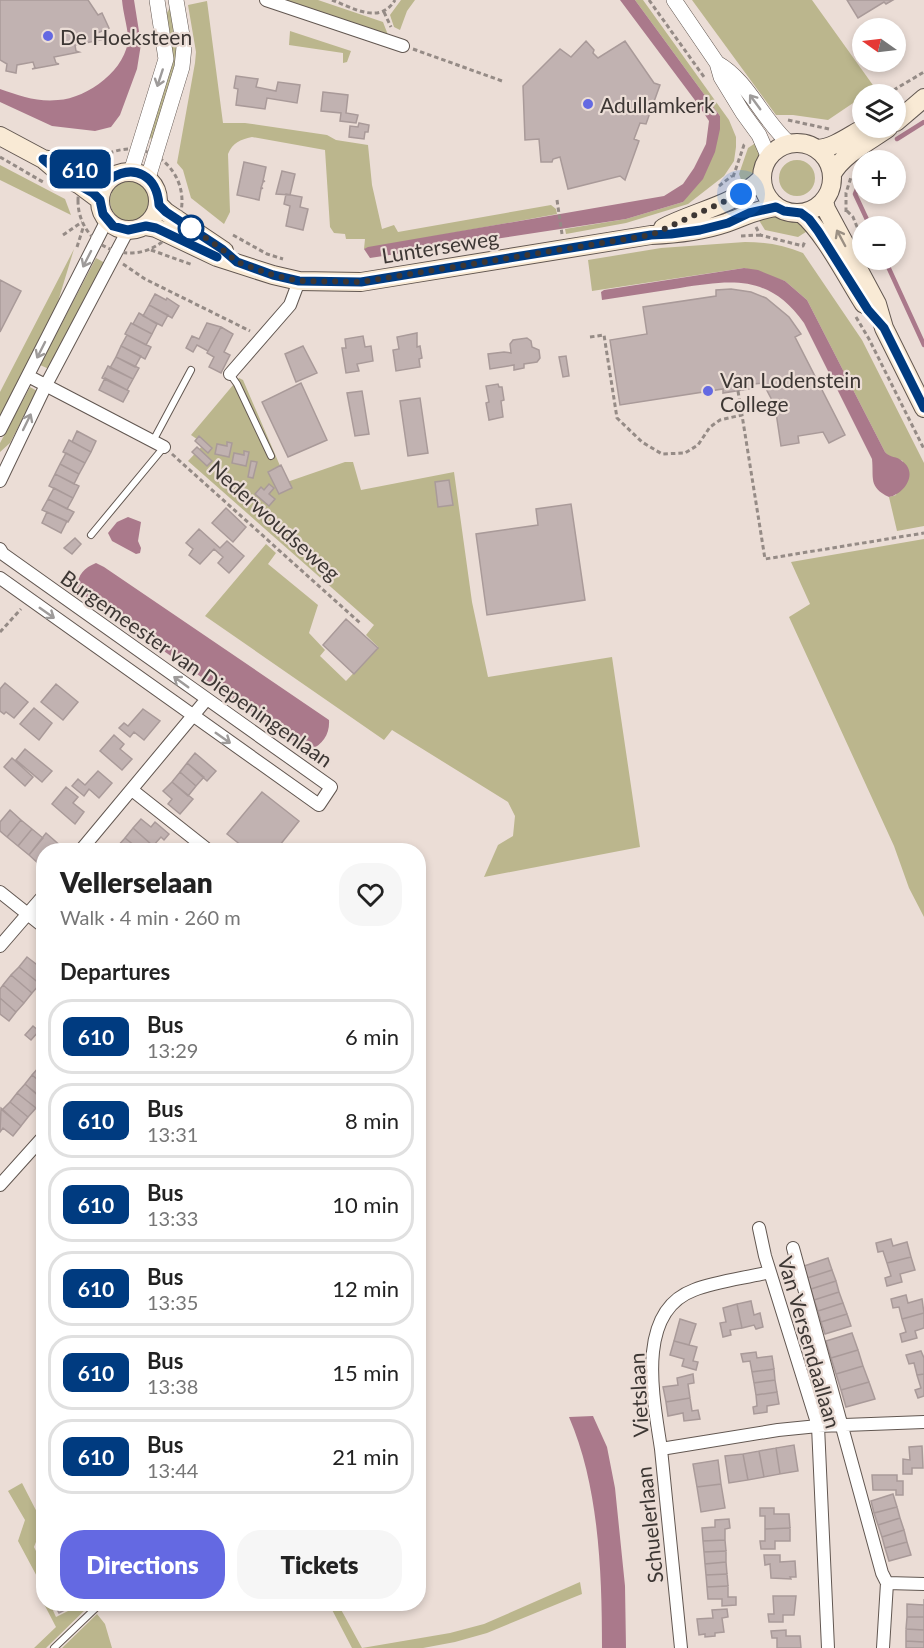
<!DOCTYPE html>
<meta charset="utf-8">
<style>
body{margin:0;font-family:Lato,sans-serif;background:#f6f6f6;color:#222;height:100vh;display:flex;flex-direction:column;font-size:22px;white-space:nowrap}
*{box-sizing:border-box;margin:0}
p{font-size:20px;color:#767676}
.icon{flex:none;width:33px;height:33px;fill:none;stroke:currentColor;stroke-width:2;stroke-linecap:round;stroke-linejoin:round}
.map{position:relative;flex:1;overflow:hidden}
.details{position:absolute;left:36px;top:843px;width:390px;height:768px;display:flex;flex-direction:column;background:#fff;border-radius:24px;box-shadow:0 3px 9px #0003}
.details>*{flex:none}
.badge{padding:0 12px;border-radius:9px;font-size:21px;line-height:39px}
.needle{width:39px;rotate:284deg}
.fabs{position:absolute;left:852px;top:18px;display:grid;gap:12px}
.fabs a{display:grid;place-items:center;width:54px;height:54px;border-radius:50%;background:#fff;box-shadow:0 3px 9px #0003;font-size:30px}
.you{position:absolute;width:30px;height:30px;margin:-15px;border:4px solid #fff;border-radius:50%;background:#1a73e8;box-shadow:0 0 0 9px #1a73e833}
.map>.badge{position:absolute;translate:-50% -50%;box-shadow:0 0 0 3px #fff}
h2{padding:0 24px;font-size:22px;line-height:54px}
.round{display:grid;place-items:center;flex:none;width:63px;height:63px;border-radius:24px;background:#f6f6f6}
.headline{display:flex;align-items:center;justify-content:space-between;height:102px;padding:0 24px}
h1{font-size:28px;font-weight:800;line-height:45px}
.primary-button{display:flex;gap:12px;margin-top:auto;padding:12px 24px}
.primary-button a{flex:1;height:69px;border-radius:24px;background:#6469e2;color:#fff;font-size:24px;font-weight:800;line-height:69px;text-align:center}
.primary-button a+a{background:#f6f6f6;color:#222}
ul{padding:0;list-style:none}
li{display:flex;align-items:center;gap:18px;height:75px;margin:0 12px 9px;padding:0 12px;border:3px solid #e0e0e0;border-radius:24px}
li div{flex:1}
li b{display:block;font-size:22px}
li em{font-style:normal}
li .badge{min-width:66px;font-weight:700;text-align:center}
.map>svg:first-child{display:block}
</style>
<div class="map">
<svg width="924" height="1648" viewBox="0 0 924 1648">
<rect width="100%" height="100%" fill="#ebddd6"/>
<path fill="#bbb68d" d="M283,0H318L383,22L388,35Z
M401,0H415L407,11L400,30L394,27L390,15Z
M635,0H643L729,120L736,137V147L734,161L724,176L688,204L626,223L566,234L565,229L626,219L683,202L720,116Z
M692,0H812L875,88L866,94H862V97L828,120L793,115H776Z
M207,1L223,123H245L327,135L336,140L368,145L372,185L382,229L394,225L398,232L551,205L556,209L557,214L364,249L365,239H346L345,234L334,233L330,227L325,150L252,137C240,140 233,142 228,154L230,212L224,224L191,198L183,170L177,163L195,63L196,52L188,5Z
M170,8L178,55L155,140L147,137L166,14Z
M290,31L351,51L347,62L343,63V53L289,45Z
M757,142C763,159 755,173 743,185L739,174L748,148Z
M779 178a18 18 0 1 1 36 0a18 18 0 1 1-36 0Z
M0,165L65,199L71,215L0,180Z
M110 201a20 20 0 1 1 40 0a20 20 0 1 1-40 0Z
M772,215L795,221L809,230L798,237L765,230L757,217Z
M745,242C765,242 784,245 803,253L862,340L924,463V526L897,531L889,497L896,495L903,461L888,456L885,452L807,300L785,281L744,268L592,291L588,260L661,248Z
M74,249L56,308L0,417V392Z
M96,258L105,263L49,369L40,365Z
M239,378L243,380L287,482L345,462H353L361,490L454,472L472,602L488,677L612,657L640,847L484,877L498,845L513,836L515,816L508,802L392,730L384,740L205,616L266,544L276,553L268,564L318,605L309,633L325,650L320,656L346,681L378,647L366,635L374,625L188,461L204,444L191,435Z
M30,387L37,391L10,443L0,452V443Z
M924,539V917L909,888L894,846L789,617L810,604L791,562Z
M22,1483L43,1524L34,1547L43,1565V1583L41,1584L18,1541L25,1520L8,1491Z
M580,1582L582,1594L572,1598L487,1633L455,1642L423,1648H352L329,1604H338L362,1648L450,1633L484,1624Z
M44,1604H50L56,1617L82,1604L87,1608L46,1648H34L56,1627Z
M97,1614L105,1624L112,1648H62Z"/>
<path fill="#aa798b" d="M122,0H134L141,44L137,69L120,115L111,127L95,131L52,126L0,102V89C20,96 37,102 58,100C88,98 129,68 128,36C127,25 123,12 122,0Z
M620,0H635L720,116V129L715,152L703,179L683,202L626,219L370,258L364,249L368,247L664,196L683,184L694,168L706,144L709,121L697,103Z
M744,268L758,270L785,281L807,300L885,452C890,458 897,456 902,461C919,473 904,494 889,497C868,487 874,478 872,459L804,323C769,274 732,280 680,288C654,292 628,296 602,300L601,292L604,290Z
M128,517L141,522L138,541L141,548L140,553L136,554L112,541L108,533L117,522Z
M96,563L104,567L329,720C330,734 323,744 311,750L302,747L83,595L77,588C78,574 84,568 96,563Z
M593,1416L607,1447L615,1488L625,1586L626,1648H602C602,1573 599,1486 569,1417Z"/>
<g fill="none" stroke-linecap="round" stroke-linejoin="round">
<path stroke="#aa798b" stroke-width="4.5" d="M897,139L924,122
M862,178L855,194L870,226
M885,260L924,345"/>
</g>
<path fill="#c1b2b1" stroke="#a99a99" stroke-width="1.5" d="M0,0H88L98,15L102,13L109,28L95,34L97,39L100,40L75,45L76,51L79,52L54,57L56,63L59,64L32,69L35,68L33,62L17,65L16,73L6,71L7,64L0,60Z
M847,0H893L886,4L884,2L858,18Z
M586,41L594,50L593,53L598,58L625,41L654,83L660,85L646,124L640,123L634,139L639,141L625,180L620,176L568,189L560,157L553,159L552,162H541L539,139L525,140L523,86L560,49L571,57Z
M236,76L258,79L256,87L276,91L278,82L300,85L297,103L267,98L265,109L236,105L238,89L234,88Z
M323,92L348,95L346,113L358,115L356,123L340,121L341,113L321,111Z
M359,123L369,125L368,132H365L364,139L349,137L350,126L358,127Z
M244,162L266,167L263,181H265L263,182L261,188H263L261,189L259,200L237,195Z
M282,171L295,174L290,195L276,194Z
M286,194L302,197L300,207L308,209L303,230L286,226L290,206L284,204Z
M0,280L21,291L0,332Z
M731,289L751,292L766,298L789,317L801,334L795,337L845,435L829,443L823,432L798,436L799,443L781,446L775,406L763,383L754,384V388L723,393V389L620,405L610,340L647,334L643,307L716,296V290Z
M155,294L166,300L167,298L179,306L172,318L149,305Z
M149,305L168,315L162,326L143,316Z
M139,313L157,324L152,334L133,324Z
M131,323L152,334L146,345L125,334Z
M207,323L221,327L208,351L197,345L193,352L186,348L192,336L199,339Z
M221,327L233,334L224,352L230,355L221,373L209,367L214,357L207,353Z
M417,333V347L420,346L422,358L419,359L420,367L396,371L393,350L399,349L397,337Z
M127,335L151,347L145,359L121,346Z
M363,336L365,347L371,346L373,361L357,364L359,371L346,373L342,348H346L345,339Z
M527,338L531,341L532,347L539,350L540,358L537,362L524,364V368L514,370V365L490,369L488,354L504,352L511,353L510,344L513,340Z
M121,346L141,356L135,367L116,357Z
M303,346L317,373L296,382L285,354Z
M566,356L569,376L563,377L559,357Z
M116,357L139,368L133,379L110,368Z
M108,366L133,379L127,390L102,378Z
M105,378L129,391L123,402L99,390Z
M301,383L327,440L288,457L262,402Z
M498,384L499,387H502L504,400L501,401L503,417L489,420L486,403L489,402L486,386Z
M362,391L369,434L355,436L347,393Z
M420,398L428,453L408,456L400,401Z
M77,431L96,441L91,452L72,442Z
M199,436L212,448L208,453L195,441Z
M69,440L91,452L85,463L63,452Z
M227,442L232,443L229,457L215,454L217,444L227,446Z
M197,447L212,461L207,466L192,452Z
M244,451L249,452L246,466L232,463L234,453L244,455Z
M66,453L85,463L79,474L60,464Z
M251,461L257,462L253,478L248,477Z
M60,464L79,474L74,484L55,474Z
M281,465L292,488L279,494L268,472Z
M55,474L79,486L73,498L49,486Z
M449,480L453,505L438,507L435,482Z
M269,484L274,488L269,494L275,499L269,506L255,494L261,487L264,490Z
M54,488L73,498L67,509L48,499Z
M48,499L74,512L68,522L42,510Z
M571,504L585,600L487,615L476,534L538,525L536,509Z
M226,508L246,527L233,542L212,523Z
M47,512L67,521L61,533L42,523Z
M199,529L220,548L227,541L244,556L229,573L218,563L223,557L214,549L200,564L189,555L193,549L186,543Z
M75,538L81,544L72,554L64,548Z
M346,619L378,648L354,674L323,645Z
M5,683L28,702L14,718L6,712L4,714L0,711V689Z
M56,684L78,702L63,720L41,702Z
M34,708L52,723L39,740L20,724Z
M143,709L160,721L144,740L134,732L130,737L119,728L124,723L128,726Z
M114,735L124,744L120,749L132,759L122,770L100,751Z
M25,749L52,771L42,782L16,760Z
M195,753L216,771L207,781L187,763Z
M12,758L33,777L25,786L4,767Z
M187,763L204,777L196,786L180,772Z
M98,771L112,783L99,798L89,789L84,796L72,786L78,779L85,785Z
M180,772L196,786L188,796L172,782Z
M172,782L193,799L180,814L168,804L172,799L163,791Z
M66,787L78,797L73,803L84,812L75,824L52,804Z
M262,792L299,821L276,850H247L227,834Z
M10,810L21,820L7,837L0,831V822Z
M141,819L151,827L155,822L169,834L164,840L161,837L153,846L133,828Z
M21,820L32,829L18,846L7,837Z
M133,828L153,846L148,850H140L125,838Z
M32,829L43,838L29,855L18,846Z
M46,833L63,848L61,850H44V861L40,865L29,855Z
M125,838L140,850H121L117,847Z
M27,957L40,967L44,963V980L40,984L19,967Z
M19,967L40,984L32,993L11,975Z
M11,975L32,993L24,1003L3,985Z
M3,985L24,1003L16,1012L0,998V989Z
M0,998L16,1012L9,1021L0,1014Z
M33,1026L39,1031L31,1040L25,1035Z
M40,1066L44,1069V1085L32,1075Z
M32,1075L44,1085L43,1100L25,1084Z
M25,1084L43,1099L36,1108L17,1093Z
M17,1093L36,1108L28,1117L10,1102Z
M10,1102L28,1117L21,1126L2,1110Z
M1,1108L21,1126L13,1136L3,1128L0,1132Z
M891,1239L893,1246L907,1242L911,1257L887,1263L883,1251L878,1252L876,1243Z
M911,1257L915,1270L900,1274L902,1282L887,1286L885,1278L891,1276L887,1263Z
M828,1258L832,1270L807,1278L804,1266Z
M832,1270L836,1281L811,1289L807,1278Z
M836,1281L839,1292L814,1300L811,1289Z
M839,1292L843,1303L818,1311L814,1300Z
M906,1295L908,1303L922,1299L924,1313L902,1319L899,1307L893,1308L891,1299Z
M751,1301L754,1315L760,1313L763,1327L756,1329L754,1325L742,1328L737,1304Z
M843,1303L847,1314L821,1322L818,1311Z
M737,1304L742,1328L730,1330L731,1335L723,1337L720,1323L726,1322L723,1308Z
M924,1313V1328L915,1331L917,1338L902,1342L900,1334L906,1332L902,1319Z
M847,1314L851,1326L825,1334L821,1322Z
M680,1319L696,1324L689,1345L674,1341Z
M852,1333L858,1350L831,1358L826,1341Z
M674,1341L697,1347L693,1361L698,1362L696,1370L682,1366L684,1359L670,1355Z
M858,1350L863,1366L836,1374L831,1358Z
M921,1351L924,1358V1374L917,1375L914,1363L909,1364L906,1355Z
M756,1352L757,1358L772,1356L774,1369L752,1372L750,1361L743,1362L741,1354Z
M863,1366L869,1382L841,1390L836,1374Z
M774,1369L775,1380L754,1383L752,1372Z
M693,1374L694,1383L688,1384L690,1398L666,1402L663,1387L678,1385L677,1378Z
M924,1374V1396L918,1398L915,1390L921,1388L917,1375Z
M775,1380L777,1392L756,1395L754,1383Z
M869,1382L875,1399L846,1407L841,1390Z
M777,1392L779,1404L767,1406V1412L754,1414L753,1407L757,1406L756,1395Z
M690,1398L692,1411L698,1410L700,1419L684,1421L683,1413L668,1416L666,1402Z
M794,1445L798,1471L780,1474L776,1448Z
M922,1446L923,1468H912V1474H903V1459L910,1460L909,1447Z
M776,1448L780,1474L764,1477L759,1451Z
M759,1451L764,1477L748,1480L743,1454Z
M743,1454L748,1480L729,1483L725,1456Z
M718,1460L721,1484L697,1487L693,1464Z
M872,1475H897V1481H903V1495H896V1490H873Z
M721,1484L725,1508L701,1512L697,1487Z
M893,1494L897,1507L874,1513L871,1501Z
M897,1507L900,1518L878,1525L874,1513Z
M760,1508H774V1514H789L790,1528L765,1529V1516H760Z
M900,1518L904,1530L882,1537L878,1525Z
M729,1519L730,1528L725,1529V1540L703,1541L702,1528L715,1527V1520Z
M790,1528V1541H775V1549H761L760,1541H765V1529Z
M904,1530L907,1542L885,1548L882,1537Z
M725,1540L726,1551L704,1552L703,1541Z
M907,1542L911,1555L889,1561L885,1548Z
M726,1551V1562L705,1564L704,1552Z
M764,1555H780V1562L795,1561L796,1577H790L791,1579L771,1578L770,1564L765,1565Z
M726,1562L727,1574L706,1575L705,1564Z
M727,1574L728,1586L707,1587L706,1575Z
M728,1586V1597H736V1605L722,1606V1599H708L707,1587Z
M773,1596H796L794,1615H783V1622H769L768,1614H774Z
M924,1599V1617H907V1604L924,1605Z
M54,1604H76L59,1613Z
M727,1609L728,1617L722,1618L724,1632L715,1633V1636L705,1637V1634L699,1635L697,1619L713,1618L712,1610Z
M907,1617H924V1630L906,1629Z
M906,1629L924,1630V1642L906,1641Z
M786,1630V1636H800L801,1648H777V1638H772L771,1631Z
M906,1641L924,1642V1648H906Z"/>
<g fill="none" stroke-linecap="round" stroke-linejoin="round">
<g stroke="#625751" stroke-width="8">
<path id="service" d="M230,374L237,384L271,456
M153,441L191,370
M91,535L164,447
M54,1648L100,1604"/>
</g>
<g stroke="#625751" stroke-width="14">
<path id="minor" d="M266,0L403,46
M230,374L290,305L299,281
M28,376L164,447
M0,430L107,220
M0,481L46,385L128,230
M0,549L3,554L331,787L319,805L0,578
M132,790L208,850
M81,850L206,700
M0,892L44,927
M0,946L44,895
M0,1185L44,1136
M759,1228L765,1256L818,1426L828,1648
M793,1248L882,1573L887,1583
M661,1449C654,1401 634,1312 694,1290C717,1281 746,1278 770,1272
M681,1648L661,1449L778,1430L818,1426L924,1422
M883,1648L887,1583L924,1584"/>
</g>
<g stroke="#625751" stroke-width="16">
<path id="tertiary" d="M674,0L717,63L721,77L743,113L759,135L769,158
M717,63C749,81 762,120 790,144
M131,172L166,59L157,0
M148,178L182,67L184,47L176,0"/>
</g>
<g stroke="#625751" stroke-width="20">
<path id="secondary" d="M896,122L924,98
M0,136L43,159L63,176L80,185L100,200
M762 178a35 35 0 1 1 70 0a35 35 0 1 1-70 0Z
M817,149C834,148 849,136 864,128
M43,159L70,164L110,179
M100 201a29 29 0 1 1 58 0a29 29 0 1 1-58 0Z
M832,174C843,154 870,141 888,128
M824,201L826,209L877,304L884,328L924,408
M159,205L166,212L224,251
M801,213C823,230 848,279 864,304
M145,226L156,228L217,257L273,275L299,281L361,282L651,235C676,234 702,231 726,223C743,217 758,209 776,207
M663,228C695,211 736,205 762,178"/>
</g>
<path stroke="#958b86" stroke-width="3" stroke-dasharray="4.5 3" stroke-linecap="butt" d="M332,0C353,8 380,25 395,0
M649,0L704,77
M384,12L391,27
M413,49L502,81
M887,94L924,72
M788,120L829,129
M78 201a52 52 0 1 1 104 0a52 52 0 1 1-104 0Z
M81,149L107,153
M0,157L43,182
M733,177L744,145L747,143
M719,186L732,176
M557,200L562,234
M847,211L853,217L862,239
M846,212V193L851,177
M756,227L760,235L803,246L805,241
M63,235L82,222
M233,235L267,254L283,259
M741,236L760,235
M77,247L84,225
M151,250L193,265
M123,264L145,279L250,331
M856,317L869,339L924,449
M590,337L604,335L617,418L642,442L662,454L685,453L698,445L710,427L720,420L742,415L765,559L924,533
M738,391L742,415
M172,454L360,623
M0,632L21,609"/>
<use href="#service" stroke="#fff" stroke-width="6"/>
<use href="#minor" stroke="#fff" stroke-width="12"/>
<use href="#tertiary" stroke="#fff" stroke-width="15"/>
<use href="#secondary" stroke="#f9ead5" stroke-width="18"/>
</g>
<defs><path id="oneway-shaft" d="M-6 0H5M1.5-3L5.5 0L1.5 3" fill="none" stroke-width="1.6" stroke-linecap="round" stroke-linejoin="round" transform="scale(1.5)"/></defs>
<g stroke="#9e9b9a">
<use href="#oneway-shaft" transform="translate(160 78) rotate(108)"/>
<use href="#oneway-shaft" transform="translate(755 102) rotate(-126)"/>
<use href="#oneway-shaft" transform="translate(87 259) rotate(117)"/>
<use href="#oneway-shaft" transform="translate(41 350) rotate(117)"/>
<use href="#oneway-shaft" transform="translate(27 422) rotate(-64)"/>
<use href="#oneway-shaft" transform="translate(47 613) rotate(35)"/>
<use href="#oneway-shaft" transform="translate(181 682) rotate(-144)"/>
<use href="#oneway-shaft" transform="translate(223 738) rotate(35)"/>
</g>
<use stroke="#9b9084" href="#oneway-shaft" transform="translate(841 238) rotate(-118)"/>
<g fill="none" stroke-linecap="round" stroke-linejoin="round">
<g stroke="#fff" stroke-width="14">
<path id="line" d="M217,257L156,228L146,226L128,230L113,226L103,214L100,200L93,193L63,176L43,159L69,164L87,172L110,179C135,163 157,176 159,205L166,212L222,249L237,262L273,275L299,281L361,282L651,235L671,234L700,230L728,223L749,213L776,207L784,211L801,213L809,219L818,231L868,310L884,328L924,408"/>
</g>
<use href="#line" stroke="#003b80" stroke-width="9"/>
<path stroke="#3d3734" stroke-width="6" stroke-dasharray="0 10.8" d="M191,228L185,224L222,249L237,262L273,275L299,281L361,282L651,235L741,194"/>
</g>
<g fill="#6469e2" stroke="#ebddd6" stroke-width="2">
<circle cx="48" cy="36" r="6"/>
<circle cx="588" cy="104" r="6"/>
<circle cx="708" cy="391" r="6"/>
</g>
<circle fill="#fff" stroke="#003b80" stroke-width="3" cx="191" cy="228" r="12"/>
<g text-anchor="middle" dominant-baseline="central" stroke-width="4.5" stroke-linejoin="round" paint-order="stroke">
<g font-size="21" fill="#3d3734" stroke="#ebddd6" text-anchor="start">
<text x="60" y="36">De Hoeksteen</text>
<text x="600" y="104">Adullamkerk</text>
<text x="720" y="379">Van Lodenstein<tspan x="720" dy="24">College</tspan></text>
</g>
<g font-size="21" fill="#3d3734" stroke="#ebddd6">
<text transform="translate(440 246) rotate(-9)">Lunterseweg</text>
<text transform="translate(275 520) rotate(42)">Nederwoudseweg</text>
<text transform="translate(197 668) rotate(35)">Burgemeester van Diepeningenlaan</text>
<text transform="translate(810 1342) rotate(74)">Van Versendaallaan</text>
<text transform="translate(638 1395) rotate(-93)">Vietslaan</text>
<text transform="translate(649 1525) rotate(-96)">Schuelerlaan</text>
</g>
</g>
</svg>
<div class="fabs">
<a><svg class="needle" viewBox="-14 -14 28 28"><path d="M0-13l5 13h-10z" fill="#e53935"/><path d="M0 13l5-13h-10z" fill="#767676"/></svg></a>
<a><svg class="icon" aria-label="layers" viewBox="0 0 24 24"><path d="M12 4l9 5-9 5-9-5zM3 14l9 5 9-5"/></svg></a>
<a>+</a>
<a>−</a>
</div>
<div class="you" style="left:741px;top:194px"></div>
<b class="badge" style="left:80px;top:169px;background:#003b80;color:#fff">610</b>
<section class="details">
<div class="headline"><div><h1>Vellerselaan</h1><p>Walk · 4 min · 260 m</p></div><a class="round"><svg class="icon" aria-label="heart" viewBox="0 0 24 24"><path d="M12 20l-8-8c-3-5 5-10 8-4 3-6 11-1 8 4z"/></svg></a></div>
<h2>Departures</h2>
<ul>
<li><span class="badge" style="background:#003b80;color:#fff">610</span><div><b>Bus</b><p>13:29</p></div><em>6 min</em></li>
<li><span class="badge" style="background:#003b80;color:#fff">610</span><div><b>Bus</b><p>13:31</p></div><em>8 min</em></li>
<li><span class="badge" style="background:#003b80;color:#fff">610</span><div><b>Bus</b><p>13:33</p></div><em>10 min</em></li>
<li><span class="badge" style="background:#003b80;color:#fff">610</span><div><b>Bus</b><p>13:35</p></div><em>12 min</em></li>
<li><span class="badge" style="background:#003b80;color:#fff">610</span><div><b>Bus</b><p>13:38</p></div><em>15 min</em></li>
<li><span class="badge" style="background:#003b80;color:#fff">610</span><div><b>Bus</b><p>13:44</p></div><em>21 min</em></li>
</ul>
<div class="primary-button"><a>Directions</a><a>Tickets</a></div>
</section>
</div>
